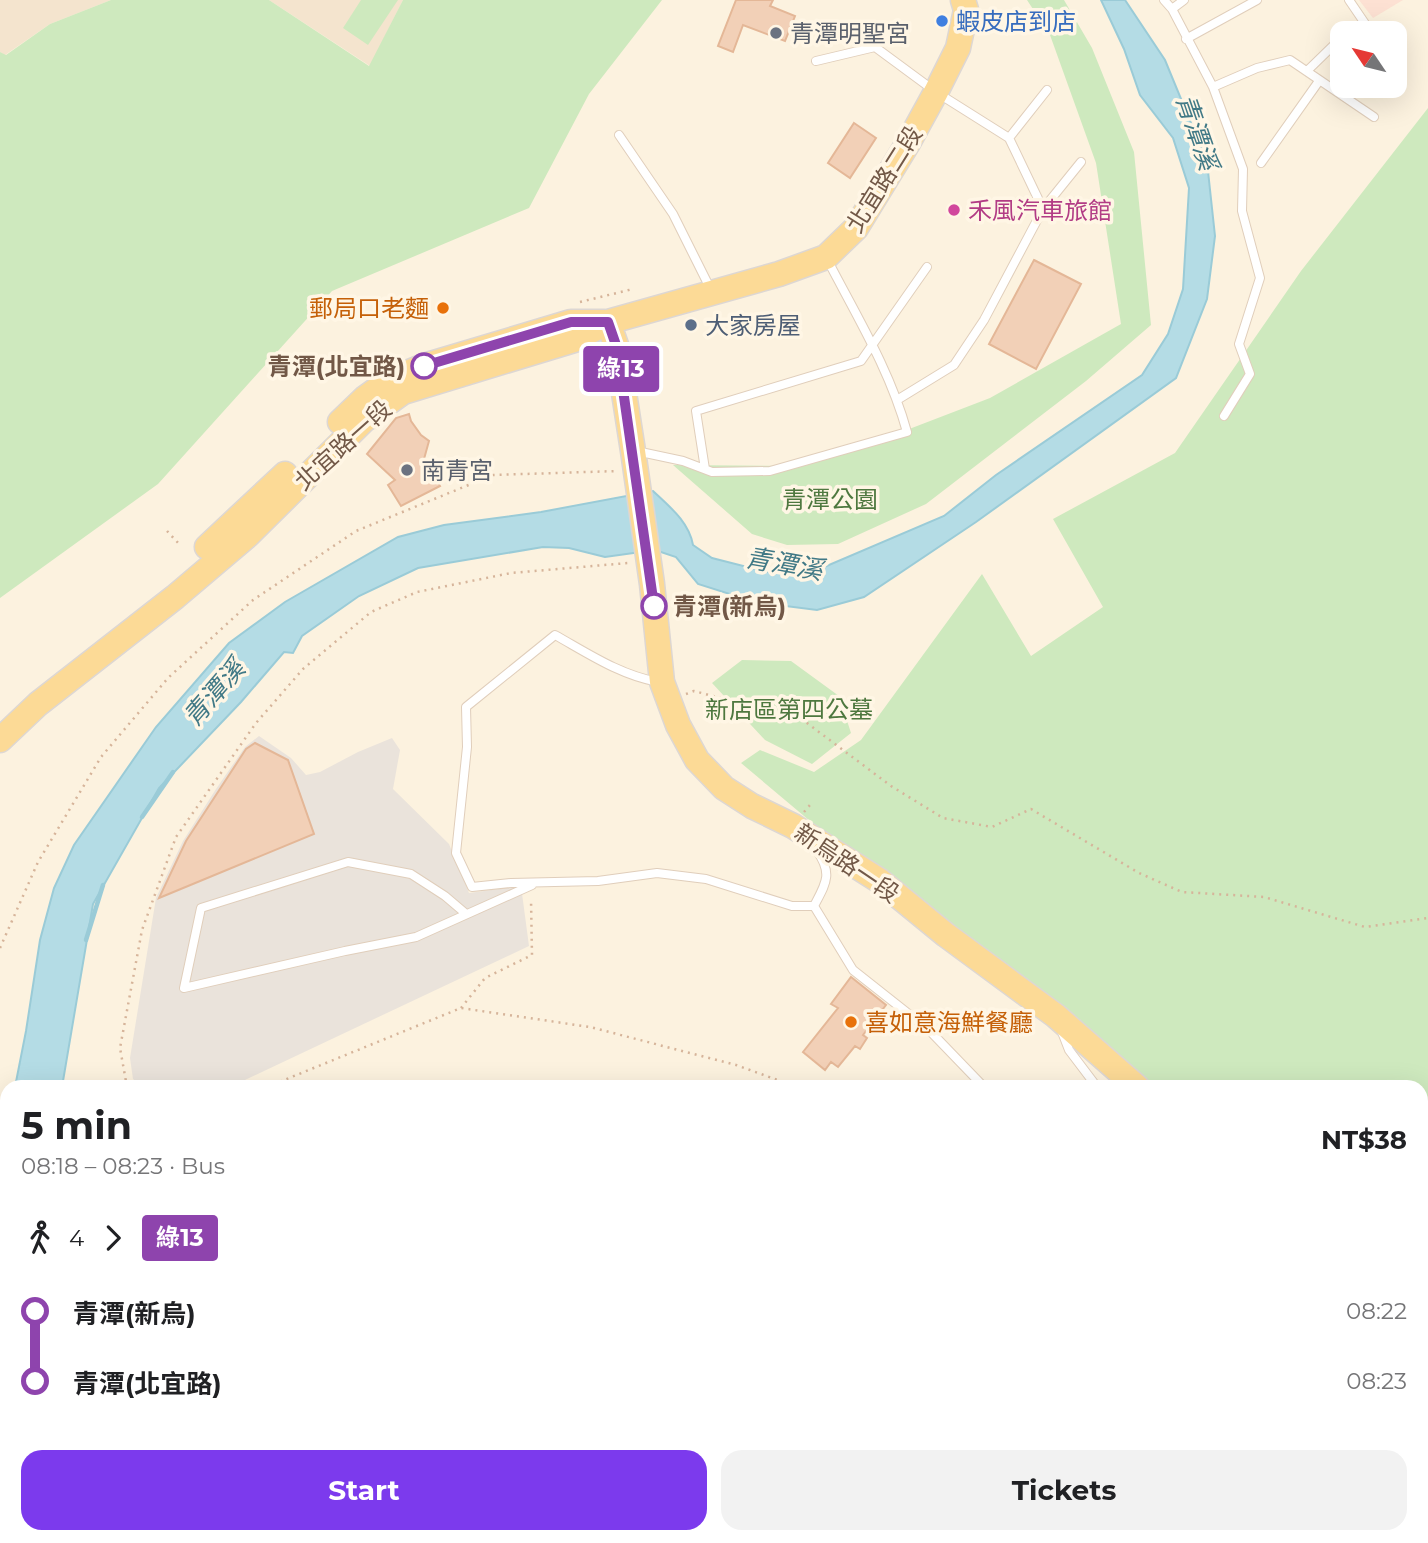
<!DOCTYPE html>
<meta charset="utf-8">
<style>
body{margin:0;font-family:Montserrat,"Noto Sans TC",sans-serif;background:#f2f2f2;color:#202124;height:100vh;display:flex;flex-direction:column;font-size:26px;white-space:nowrap}
*{box-sizing:border-box;margin:0}
p{font-size:23px;color:#757577}
.icon{flex:none;width:38px;height:38px;fill:none;stroke:currentColor;stroke-width:2;stroke-linecap:round;stroke-linejoin:round}
.map{position:relative;flex:1;overflow:hidden}
.panel{position:absolute;left:0px;top:1080px;width:1428px;height:464px;display:flex;flex-direction:column;background:#fff;border-radius:21px 21px 0 0;box-shadow:0 7px 28px #0002}
.panel>*{flex:none}
.badge{padding:0 14px;border-radius:5px;font-size:24px;line-height:46px}
.needle{width:46px;rotate:305deg}
.controls{position:absolute;left:1330px;top:21px;display:grid;gap:14px}
.controls a{display:grid;place-items:center;width:77px;height:77px;border-radius:14px;background:#fff;box-shadow:0 7px 28px #0002;font-size:35px}
.map>.badge{position:absolute;translate:-50% -50%;box-shadow:0 0 0 4px #fff}
.legs{display:flex;align-items:center;gap:10px;height:77px;padding:0 21px;font-size:23px}
.legs p{margin-inline-start:auto}
.summary{display:flex;align-items:center;justify-content:space-between;height:119px;padding:0 21px}
h1{font-size:38px;font-weight:700;line-height:52px}
.cta{display:flex;gap:14px;margin-top:auto;padding:14px 21px}
.cta a{flex:1;height:80px;border-radius:21px;background:#7c3aed;color:#fff;font-size:28px;font-weight:700;line-height:80px;text-align:center}
.cta a+a{background:#f2f2f2;color:#202124}
ul{padding:0 21px;list-style:none}
li{display:flex;align-items:center;gap:24px;height:70px;font-size:26px}
li i{display:grid;place-items:center;width:10px;height:100%;margin:0 9px;background:currentColor}
li i::after{content:'';width:18px;height:18px;margin:-9px;border:5px solid;border-radius:50%;background:#fff}
li p{margin-inline-start:auto}
li:first-child i{background:linear-gradient(#0000 50%,currentColor 0)}
li:last-child i{background:linear-gradient(currentColor 50%,#0000 0)}
.map>svg:first-child{display:block}
</style>
<div class="map">
<svg width="1428" height="1543" viewBox="0 0 1428 1543">
<rect width="100%" height="100%" fill="#fcf2df"/>
<path fill="#f4e4ce" d="M0,0H111L50,24L5,55L0,52Z
M269,0H403L370,66Z"/>
<path fill="#fde1d3" d="M1359,0H1403L1373,18Z"/>
<path fill="#eae3db" d="M259,736L291,758L306,775L320,772L358,752L392,738L400,750L393,789L449,844L469,893L521,886L529,946L230,1087H143L133,1079L130,1058L156,898L183,841L216,789L245,747Z"/>
<path fill="#cee9be" d="M111,0H269L369,66L403,0H662L589,94L529,208L332,291L158,484L0,598V52L6,55L50,24Z
M361,0H398L368,45L343,28Z
M1027,0H1064L1092,48L1134,152L1151,325L1086,381L926,504L838,544L787,545L752,534L673,465L786,466L878,441L990,398L1121,324L1096,163L1050,35Z
M1428,108V1378L1421,1372V1087H1127L741,763L760,750L814,772L861,740L982,574L1031,656L1103,607L1053,519L1175,453L1301,271Z
M742,660L791,661L839,696L851,733L812,764L765,740L712,683Z"/>
<path fill="#b4dce5" stroke="#9acbd7" stroke-width="2" d="M1101,0H1125L1165,60L1207,162L1215,236L1207,299L1176,378L976,522L864,597L817,610L755,602L698,584L676,557L655,550L605,557L569,548L543,547L418,568L359,596L302,636L293,653L284,652L241,702L159,788L93,904L62,1087H15L26,1031L40,940L54,888L74,845L156,727L229,643L285,602L398,537L444,525L541,512L653,491C670,507 689,522 693,545L712,558L767,572L822,568L944,516L996,475L1142,375L1168,334L1183,289L1189,188L1173,138L1140,95L1124,49Z
M7,1126V1386L0,1393V1155Z
M1421,1422L1428,1426V1543H1193L1186,1537L1421,1536Z"/>
<g fill="none" stroke-linecap="round" stroke-linejoin="round">
<path stroke="#9acbd7" stroke-width="4.5" d="M142,817L173,772
M86,940L103,885"/>
</g>
<path fill="#f2d0b7" stroke="#e4b797" stroke-width="2" d="M736,0H773L770,6L795,16L785,41L743,25L733,52L718,46Z
M854,123L876,138L850,178L828,163Z
M1034,260L1081,284L1036,369L989,344Z
M409,414L411,421L421,435L429,441L424,459L440,486L401,506L388,485L395,480L367,454L396,418Z
M255,743L288,760L314,834L159,898L186,841L246,749Z
M851,977L886,1005L863,1035L867,1038L860,1049L855,1046L838,1067L831,1062L825,1070L803,1052L838,1008L831,1004Z"/>
<g fill="none" stroke-linecap="round" stroke-linejoin="round">
<g stroke="#e0cebb" stroke-width="10">
<path id="service" d="M1164,0L1172,9L1213,87L1243,169L1242,211L1260,278L1239,344L1250,374L1224,416
M1172,9L1184,0
M1348,33L1366,25L1349,0
M1186,39L1257,0
M816,61L875,47L936,92L1009,138L1043,209L984,320L954,365L897,400
M1307,71L1342,37
M1213,87L1257,68L1290,60L1374,117
M619,135L673,214L711,290
M1009,138L1047,90
M1261,163L1319,81
M1043,209L1081,162
M636,451L683,461L712,472L770,471L907,432C890,370 856,315 827,259
M705,469L696,411L861,361L927,267
M658,682C620,675 589,654 555,635L466,707L467,747L456,853L472,887L511,883L598,881L657,873L706,879L792,906H814C826,883 833,874 817,851
M814,906L853,970L929,1030L984,1087
M465,913L445,896L411,874L348,862L201,908L184,988L345,951L416,937L532,885
M1062,1032L1069,1050L1097,1087"/>
</g>
<g stroke="#ddd7d3" stroke-width="27">
<path id="primary" d="M608,322L617,348L633,451L652,584L662,682L678,725L697,760L724,788L752,806L793,826L880,881L946,935L1056,1016L1137,1087
M340,422L365,398L390,380L424,366L571,322H604
M207,547L285,474
M0,740L38,704L175,597L248,535L364,420L403,392L574,340L608,322L779,274L826,257L856,228L908,143L936,92L958,48L966,10L963,0
M1421,1294L1428,1298"/>
</g>
<path stroke="#d6b49a" stroke-width="2.5" stroke-dasharray="2 5" stroke-linecap="butt" d="M580,302L633,289
M167,531L180,545
M686,694L694,691L803,720L891,786L943,818L992,827L1031,809L1139,873L1182,892L1264,897L1365,927L1428,918
M804,812L810,805
M0,948L38,862L101,757L168,678L253,600L356,531L493,475L618,471
M461,1008L485,978L532,955L531,899
M127,1087L120,1048L142,930L176,837L256,723L303,669L371,612L417,592L511,573L628,563
M267,1087L461,1008L590,1027L736,1065L797,1087"/>
<use href="#service" stroke="#fff" stroke-width="8"/>
<use href="#primary" stroke="#fcda96" stroke-width="24"/>
</g>
<g fill="none" stroke-linecap="round" stroke-linejoin="round">
<g stroke="#fff" stroke-width="16">
<path id="line-1" d="M424,366L571,322H608L617,348L654,606"/>
</g>
<use href="#line-1" stroke="#8e44ad" stroke-width="10"/>
</g>
<circle fill="#3f7fe0" stroke="#fff6e5" stroke-width="2.5" cx="942" cy="21" r="7"/>
<g fill="#6b7280" stroke="#fff6e5" stroke-width="2.5">
<circle cx="776" cy="33" r="7"/>
<circle cx="407" cy="470" r="7"/>
</g>
<circle fill="#d1479c" stroke="#fff6e5" stroke-width="2.5" cx="954" cy="210" r="7"/>
<g fill="#e8710a" stroke="#fff6e5" stroke-width="2.5">
<circle cx="443" cy="308" r="7"/>
<circle cx="851" cy="1022" r="7"/>
</g>
<circle fill="#5c6f8a" stroke="#fff6e5" stroke-width="2.5" cx="691" cy="325" r="7"/>
<g fill="#fff" stroke="#8e44ad" stroke-width="3.5">
<circle cx="424" cy="366" r="12"/>
<circle cx="654" cy="606" r="12"/>
</g>
<g text-anchor="middle" dominant-baseline="central" stroke-width="7" stroke-linejoin="round" paint-order="stroke">
<g font-size="24" fill="#366cbe" stroke="#fff6e5" text-anchor="start">
<text x="956" y="21">蝦皮店到店</text>
</g>
<g font-size="24" fill="#5b616d" stroke="#fff6e5" text-anchor="start">
<text x="790" y="33">青潭明聖宮</text>
<text x="421" y="470">南青宮</text>
</g>
<g font-size="24" fill="#725847" stroke="#fff6e5">
<text transform="translate(884 179) rotate(-58)">北宜路二段</text>
<text transform="translate(343 445) rotate(-42)">北宜路一段</text>
<text transform="translate(847 863) rotate(34)">新烏路一段</text>
</g>
<g font-size="24" fill="#b23c85" stroke="#fff6e5" text-anchor="start">
<text x="968" y="210">禾風汽車旅館</text>
</g>
<g font-size="24" fill="#c56008" stroke="#fff6e5" text-anchor="end">
<text x="429" y="308">郵局口老麵</text>
<text x="865" y="1022" text-anchor="start">喜如意海鮮餐廳</text>
</g>
<g font-size="24" fill="#4e5e75" stroke="#fff6e5" text-anchor="start">
<text x="705" y="325">大家房屋</text>
</g>
<g font-size="24" font-weight="bold" fill="#725847" stroke="#fff6e5" text-anchor="end">
<text x="405" y="366">青潭(北宜路)</text>
<text x="673" y="606" text-anchor="start">青潭(新烏)</text>
</g>
<g font-size="24" fill="#4e783f" stroke="#fff6e5">
<text x="830" y="499">青潭公園</text>
<text x="789" y="709">新店區第四公墓</text>
</g>
<g font-size="26" font-style="italic" fill="#417986" stroke="#fff6e5">
<text transform="translate(1197 132) rotate(71)">青潭溪</text>
<text transform="translate(784 564) rotate(10)">青潭溪</text>
<text transform="translate(214 693) rotate(-49)">青潭溪</text>
</g>
</g>
</svg>
<div class="controls">
<a><svg class="needle" viewBox="-14 -14 28 28"><path d="M0-13l5 13h-10z" fill="#e53935"/><path d="M0 13l5-13h-10z" fill="#757577"/></svg></a>
</div>
<b class="badge" style="left:621px;top:369px;background:#8e44ad;color:#fff">綠13</b>
<section class="panel">
<div class="summary"><div><h1>5 min</h1><p>08:18 – 08:23 · Bus</p></div><b>NT$38</b></div>
<div class="legs"><svg class="icon" aria-label="walk" viewBox="0 0 24 24"><circle cx="13" cy="4" r="2"/><path d="M13 8l-2 6 4 7M11 14l-3 7M7 12l3-4h3l4 4"/></svg>4<svg class="icon" aria-label="forward" viewBox="0 0 24 24"><path d="M9 5l7 7-7 7"/></svg><b class="badge" style="background:#8e44ad;color:#fff">綠13</b></div>
<ul>
<li><i style="color:#8e44ad"></i><b>青潭(新烏)</b><p>08:22</p></li>
<li><i style="color:#8e44ad"></i><b>青潭(北宜路)</b><p>08:23</p></li>
</ul>
<div class="cta"><a>Start</a><a>Tickets</a></div>
</section>
</div>
